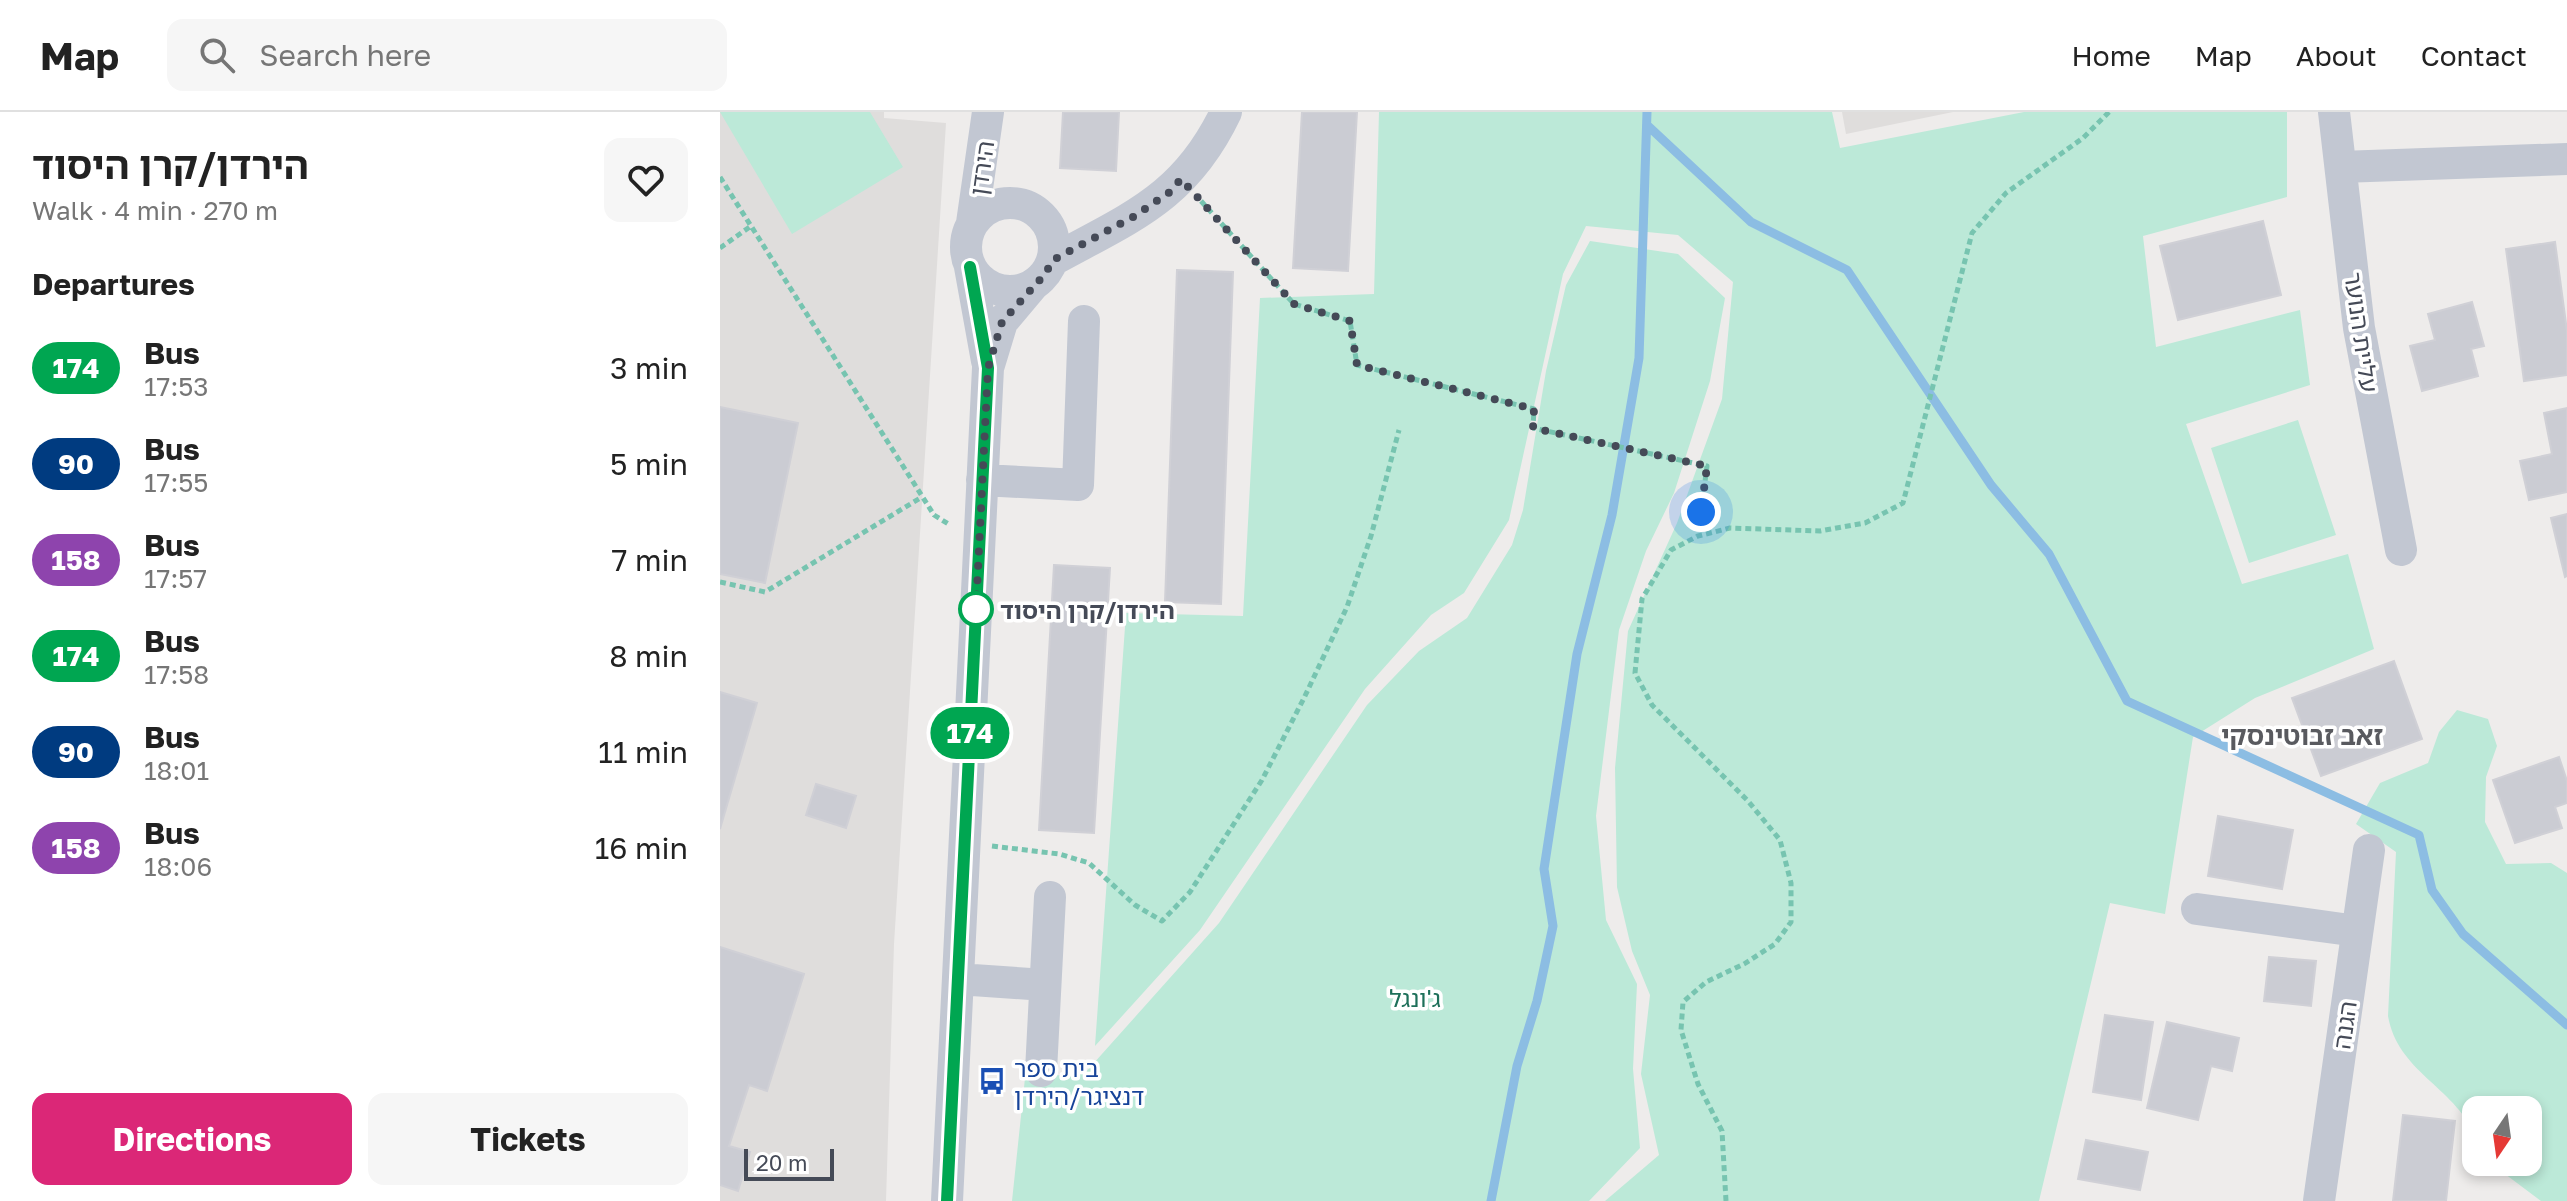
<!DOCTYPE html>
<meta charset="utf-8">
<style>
body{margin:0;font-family:"Golos Text","Noto Sans Hebrew",sans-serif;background:#f6f6f6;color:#222;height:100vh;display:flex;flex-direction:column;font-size:30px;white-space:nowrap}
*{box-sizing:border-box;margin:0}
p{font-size:26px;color:#767676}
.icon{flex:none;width:44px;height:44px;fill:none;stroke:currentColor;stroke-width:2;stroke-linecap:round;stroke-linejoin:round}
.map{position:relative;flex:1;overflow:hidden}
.drawer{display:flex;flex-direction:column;background:#fff;width:720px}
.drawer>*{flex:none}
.badge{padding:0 16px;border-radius:26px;font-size:28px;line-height:52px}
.needle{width:52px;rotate:193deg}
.tools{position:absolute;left:1742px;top:984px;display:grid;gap:16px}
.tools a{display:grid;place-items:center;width:80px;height:80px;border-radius:16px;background:#fff;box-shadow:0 4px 12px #0003;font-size:40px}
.scale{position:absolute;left:24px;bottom:20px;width:90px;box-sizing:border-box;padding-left:8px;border:4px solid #454a57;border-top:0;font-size:22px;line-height:28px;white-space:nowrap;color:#454a57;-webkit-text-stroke:6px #fff;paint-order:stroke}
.you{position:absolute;width:40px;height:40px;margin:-20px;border:6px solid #fff;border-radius:50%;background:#1a73e8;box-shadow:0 0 0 12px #1a73e833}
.map>.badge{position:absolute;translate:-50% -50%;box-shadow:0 0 0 4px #fff}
h2{padding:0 32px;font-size:30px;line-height:72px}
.round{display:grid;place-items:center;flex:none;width:84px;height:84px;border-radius:16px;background:#f6f6f6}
.head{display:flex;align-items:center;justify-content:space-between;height:136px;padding:0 32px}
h1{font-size:38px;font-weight:700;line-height:60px}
.cta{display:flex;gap:16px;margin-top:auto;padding:16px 32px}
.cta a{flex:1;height:92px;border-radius:16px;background:#db2777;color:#fff;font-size:32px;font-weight:700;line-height:92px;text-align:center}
.cta a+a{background:#f6f6f6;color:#222}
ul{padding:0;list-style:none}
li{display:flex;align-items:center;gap:24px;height:96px;padding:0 32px}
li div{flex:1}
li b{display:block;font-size:30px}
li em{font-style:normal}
li .badge{min-width:88px;font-weight:700;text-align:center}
header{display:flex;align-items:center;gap:48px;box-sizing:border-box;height:112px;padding:0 40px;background:#fff;border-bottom:2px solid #e0e0e0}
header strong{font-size:38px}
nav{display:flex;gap:44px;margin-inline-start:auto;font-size:28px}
.search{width:560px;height:72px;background:#f6f6f6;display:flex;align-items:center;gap:20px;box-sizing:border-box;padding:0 28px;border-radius:16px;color:#767676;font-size:30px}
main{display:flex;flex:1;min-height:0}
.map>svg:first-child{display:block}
</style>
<header>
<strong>Map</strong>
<div class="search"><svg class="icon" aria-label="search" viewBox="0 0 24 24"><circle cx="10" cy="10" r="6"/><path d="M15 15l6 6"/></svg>Search here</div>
<nav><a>Home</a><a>Map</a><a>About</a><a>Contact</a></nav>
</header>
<main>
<section class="drawer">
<div class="head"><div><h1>הירדן/קרן היסוד</h1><p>Walk · 4 min · 270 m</p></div><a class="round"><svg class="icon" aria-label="heart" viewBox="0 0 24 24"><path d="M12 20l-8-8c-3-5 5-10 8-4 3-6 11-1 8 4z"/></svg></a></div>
<h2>Departures</h2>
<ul>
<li><span class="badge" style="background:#00a651;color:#fff">174</span><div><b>Bus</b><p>17:53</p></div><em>3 min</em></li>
<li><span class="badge" style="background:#003b80;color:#fff">90</span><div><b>Bus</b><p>17:55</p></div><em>5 min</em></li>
<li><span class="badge" style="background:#8e44ad;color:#fff">158</span><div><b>Bus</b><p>17:57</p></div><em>7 min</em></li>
<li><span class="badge" style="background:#00a651;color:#fff">174</span><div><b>Bus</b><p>17:58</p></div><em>8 min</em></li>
<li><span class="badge" style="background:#003b80;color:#fff">90</span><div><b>Bus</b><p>18:01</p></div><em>11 min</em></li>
<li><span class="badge" style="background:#8e44ad;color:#fff">158</span><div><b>Bus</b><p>18:06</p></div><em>16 min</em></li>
</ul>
<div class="cta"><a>Directions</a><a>Tickets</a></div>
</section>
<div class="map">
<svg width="1847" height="1089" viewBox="0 0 1847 1089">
<rect width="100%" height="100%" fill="#eeeceb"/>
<path fill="#dfdddc" d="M0,0H164V6L226,11L174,832L166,1089H0Z
M1122,0H1233L1126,22Z"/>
<path fill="#bce9d8" d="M0,0H150L183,55L72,122Z
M659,0H1112L1120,36L1304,0H1567V85L1423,124L1436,235L1580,198L1590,273L1466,312L1522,472L1628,442L1654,537L1535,586L1473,625L1445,802L1390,791L1319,1089H885L939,1043L921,962L930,883L912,839L897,775L895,656L908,519L957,411L1002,287L1013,170L958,123L866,114L843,162L789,408L744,481L711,503L645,577L480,818L375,934L406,501L523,504L540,186L654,182Z
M870,129L958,142L1005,186L990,269L954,381L926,439L899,518L876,704L886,808L917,872L913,957L920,1036L869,1089H292L305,966L365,961L499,811L647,593L699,539L747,506L792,433L803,398L826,259L846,173Z
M1578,308L1616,423L1529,451L1491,336Z
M1737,598L1768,607L1777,634L1766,665L1765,710L1786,752L1831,751L1847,761V1089H1821L1769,1050H1808V998H1756V1024C1732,973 1678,960 1668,904L1676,740L1636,712L1660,671L1708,651L1719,620Z"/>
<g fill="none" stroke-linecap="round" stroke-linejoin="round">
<path stroke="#8cbde3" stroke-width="9" d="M927,13L1031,110L1127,158L1271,373L1329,442L1407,589L1699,723L1712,778L1743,822L1847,913
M771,1089L797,954L817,889L833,814L824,757L857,542L892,403L919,246L927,0"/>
</g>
<path fill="#cbccd3" stroke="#d0d0d6" stroke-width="2" d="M343,0H399L396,59L340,56Z
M582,0H637L628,159L573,156Z
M1543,109L1561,183L1458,208L1440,134Z
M1835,130L1847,219V263L1804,269L1786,137Z
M457,158L513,160L501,492L445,490Z
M1752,190L1764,234L1751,237L1758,264L1702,279L1690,234L1715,228L1708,202Z
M0,295L78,311L45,471L0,462Z
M1847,296V380L1809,388L1800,349L1832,342L1824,301Z
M1847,402V464L1845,465L1831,406Z
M334,453L390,456L374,721L319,718Z
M1674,549L1702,627L1601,664L1572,586Z
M0,580L37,591L0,717Z
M1839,645L1847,669V691L1835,695L1842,716L1795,731L1773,668Z
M96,672L136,684L126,716L86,703Z
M1498,704L1573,718L1562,777L1488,764Z
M0,835L84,862L47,979L29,973L9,1034L30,1040L18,1079L0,1073Z
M1549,845L1596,849L1591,894L1544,889Z
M1385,903L1433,910L1421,988L1373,980Z
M1447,910L1519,926L1512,959L1491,954L1478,1008L1427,996Z
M1683,1003L1735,1009L1726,1089H1673Z
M1366,1028L1428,1040L1420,1078L1358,1067Z"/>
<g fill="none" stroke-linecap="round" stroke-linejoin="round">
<path stroke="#77c4b0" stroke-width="5" stroke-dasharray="6 4" stroke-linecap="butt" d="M0,65L214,403L230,413
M481,89L574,192L630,209L637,253L814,297L813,316L987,354L978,424
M0,136L31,114
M0,470L45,480L202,385
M272,734L339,742L369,751L415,793L442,809L470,780L542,668L584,586L627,495L651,424L679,318
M1006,1089L1002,1019L978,972L961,918L963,890L986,870L1024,852L1055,832L1071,810V771L1060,728L1028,689L932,593L915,561L922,487L951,438L978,424L1010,416L1100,419L1145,411L1183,391L1252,121L1286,81L1363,26L1389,0"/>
<path stroke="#c2c7d2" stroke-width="32" d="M1614,0L1639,216L1681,438
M1621,55L1847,47
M246 135a44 44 0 1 1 88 0a44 44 0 1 1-88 0Z
M252,111L268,0
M333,148C411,105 465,86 506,0
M250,155L267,249
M262,368L358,373L364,209
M1477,797L1637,819
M238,867L325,873
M321,959L330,785
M227,1089L268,256L282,210L314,172
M1599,1089L1649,738"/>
</g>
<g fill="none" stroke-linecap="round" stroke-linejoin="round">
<g stroke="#fff" stroke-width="18">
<path id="line" d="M227,1089L268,256L250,155"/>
</g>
<use href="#line" stroke="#00a651" stroke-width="12"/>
<path stroke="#454a57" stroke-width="8" stroke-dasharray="0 14.4" d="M256,497L268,256L282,210L325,162L333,148L413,105L450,80L461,67L574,192L630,209L637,253L814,297L813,316L987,354L981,400"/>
</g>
<defs>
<g id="bus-bare" transform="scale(2.16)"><path d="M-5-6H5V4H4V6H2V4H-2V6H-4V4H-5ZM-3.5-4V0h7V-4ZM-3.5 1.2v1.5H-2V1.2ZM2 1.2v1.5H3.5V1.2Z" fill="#1a4fb4" stroke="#fff" stroke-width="2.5" paint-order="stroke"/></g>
</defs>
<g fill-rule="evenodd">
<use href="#bus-bare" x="272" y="969"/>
</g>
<circle fill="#fff" stroke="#00a651" stroke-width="4" cx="256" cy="497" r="16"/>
<g text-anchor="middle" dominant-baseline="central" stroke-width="7" stroke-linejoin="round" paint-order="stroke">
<g font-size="24" fill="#454a57" stroke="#fff">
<text transform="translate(261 56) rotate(-82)">הירדן</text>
<text transform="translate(1642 220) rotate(82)">עליית הנוער</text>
<text transform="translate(1624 913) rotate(-82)">הגנה</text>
</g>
<g font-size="24" font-weight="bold" fill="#454a57" stroke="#fff" text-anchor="start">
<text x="280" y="497">הירדן/קרן היסוד</text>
</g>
<g font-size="24" fill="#1e705a" stroke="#fff">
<text x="695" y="885">ג'ונגל</text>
</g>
<g font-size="24" fill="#164399" stroke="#fff" text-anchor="start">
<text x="294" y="955">בית ספר<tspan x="294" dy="28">דנציגר/הירדן</tspan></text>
</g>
<g font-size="26" font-weight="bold" fill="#595a5f" stroke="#fff">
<text x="1582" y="623">זאב זבוטינסקי</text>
</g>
</g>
</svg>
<div class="tools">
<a><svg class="needle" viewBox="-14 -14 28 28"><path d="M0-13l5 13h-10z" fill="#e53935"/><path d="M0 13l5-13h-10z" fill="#767676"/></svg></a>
</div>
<div class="scale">20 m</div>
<div class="you" style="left:981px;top:400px"></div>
<b class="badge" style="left:250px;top:621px;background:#00a651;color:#fff">174</b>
</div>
</main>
